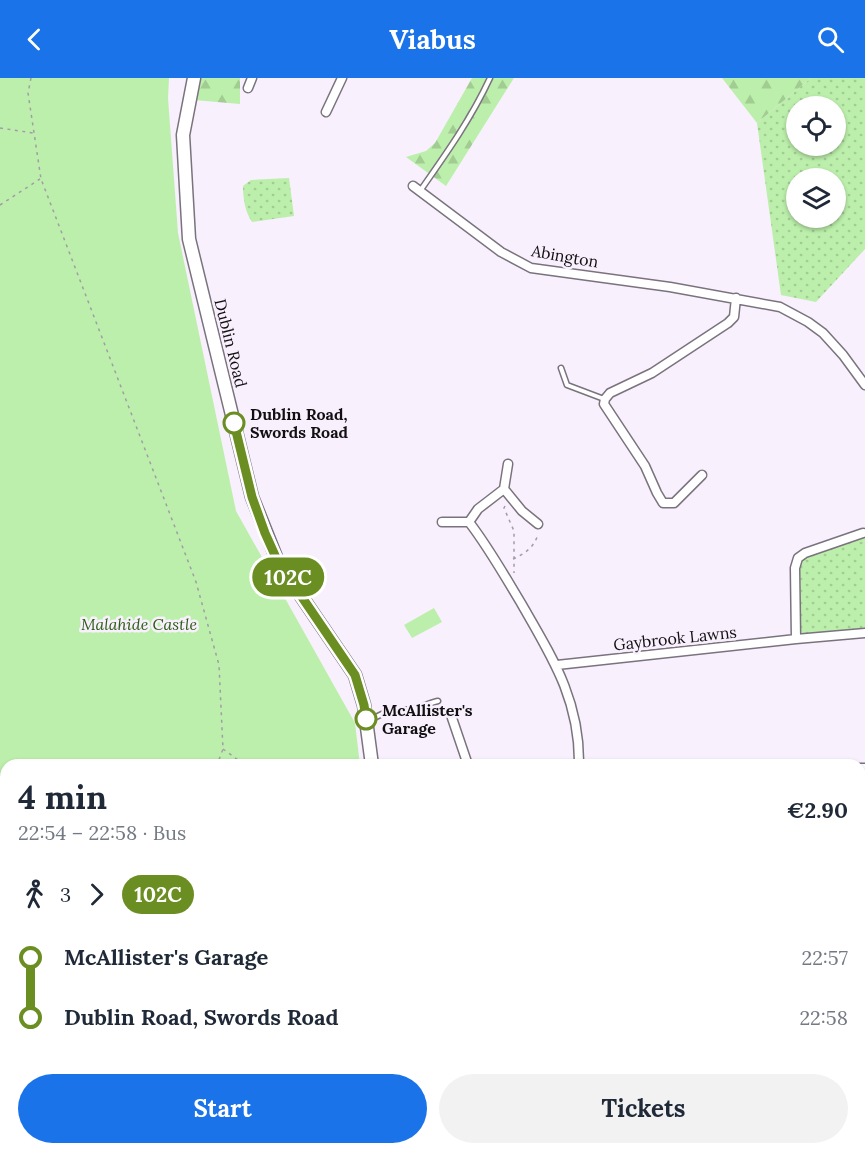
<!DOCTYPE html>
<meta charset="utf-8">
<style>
body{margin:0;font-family:Lora,serif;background:#f2f2f3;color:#1f2937;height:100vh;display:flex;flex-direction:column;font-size:22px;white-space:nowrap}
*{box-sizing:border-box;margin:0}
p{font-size:20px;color:#747a83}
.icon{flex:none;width:33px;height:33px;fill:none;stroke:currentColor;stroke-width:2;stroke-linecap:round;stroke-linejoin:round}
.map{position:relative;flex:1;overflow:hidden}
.side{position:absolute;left:0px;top:681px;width:866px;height:396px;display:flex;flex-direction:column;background:#fff;border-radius:18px 18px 0 0;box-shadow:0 2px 4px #0004}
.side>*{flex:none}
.badge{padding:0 12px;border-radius:20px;font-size:21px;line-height:39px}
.buttons{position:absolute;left:786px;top:18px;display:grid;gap:12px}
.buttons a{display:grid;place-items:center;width:60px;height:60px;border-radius:50%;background:#fff;box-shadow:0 2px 4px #0004;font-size:30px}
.map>.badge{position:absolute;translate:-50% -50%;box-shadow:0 0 0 3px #fff}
.legs{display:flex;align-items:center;gap:9px;height:66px;padding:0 18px;font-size:20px}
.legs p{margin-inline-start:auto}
.headline{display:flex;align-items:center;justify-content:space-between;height:102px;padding:0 18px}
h1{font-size:33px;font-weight:700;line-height:45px}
.primary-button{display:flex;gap:12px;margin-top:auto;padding:12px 18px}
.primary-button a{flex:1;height:69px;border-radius:36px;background:#1a73e8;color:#fff;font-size:24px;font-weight:700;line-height:69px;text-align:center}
.primary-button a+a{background:#f2f2f3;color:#1f2937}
ul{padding:0 18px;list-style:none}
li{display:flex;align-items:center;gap:21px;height:60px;font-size:22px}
li i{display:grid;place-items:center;width:9px;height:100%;margin:0 8px;background:currentColor}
li i::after{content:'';width:15px;height:15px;margin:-8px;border:4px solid;border-radius:50%;background:#fff}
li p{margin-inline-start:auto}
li:first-child i{background:linear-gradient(#0000 50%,currentColor 0)}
li:last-child i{background:linear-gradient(currentColor 50%,#0000 0)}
header{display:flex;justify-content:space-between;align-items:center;height:78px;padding:0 18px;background:#1a73e8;color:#fff;font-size:27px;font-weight:700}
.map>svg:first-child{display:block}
</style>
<header><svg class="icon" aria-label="back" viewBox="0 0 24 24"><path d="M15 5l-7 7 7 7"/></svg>Viabus<svg class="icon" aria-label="search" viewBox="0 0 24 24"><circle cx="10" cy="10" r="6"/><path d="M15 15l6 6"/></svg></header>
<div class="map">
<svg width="865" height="1077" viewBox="0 0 865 1077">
<defs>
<pattern id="grass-dots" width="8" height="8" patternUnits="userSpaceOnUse" patternTransform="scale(1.5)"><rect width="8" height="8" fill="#bcefab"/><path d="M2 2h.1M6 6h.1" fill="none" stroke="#a1cc92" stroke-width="1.8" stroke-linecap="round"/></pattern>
<pattern id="forest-firs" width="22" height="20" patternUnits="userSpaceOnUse" patternTransform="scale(1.5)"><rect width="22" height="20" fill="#bcefab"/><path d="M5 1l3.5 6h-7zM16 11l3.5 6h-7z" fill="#a1cc92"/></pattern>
</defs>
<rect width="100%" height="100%" fill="#f8f0fc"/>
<path fill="url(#grass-dots)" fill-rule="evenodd" d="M811,0H865V171L816,224L781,217L757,45ZM796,28H836V68H796ZM796,100H836V140H796Z
M289,100L294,138L252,144C245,134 243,120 243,108L251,102Z
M865,459V553L801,558L800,487L804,480Z"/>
<path fill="url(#forest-firs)" d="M199,0H240V26L194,22Z
M472,0H514L446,108L406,79L426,73L435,65Z
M722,0H811L757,45Z"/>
<path fill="#bcefab" d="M0,0H169L168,20L178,155L236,433L355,645L360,687H6V1071H327L326,1077H0Z
M434,530L442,544L412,560L404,547Z"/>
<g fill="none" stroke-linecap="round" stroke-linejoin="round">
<g stroke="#7a737e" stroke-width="7">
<path id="service" d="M420,113C446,76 471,41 490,0
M561,290L567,307L604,321
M368,643L392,631C408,635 423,627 438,623"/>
</g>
<g stroke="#7a737e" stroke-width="11">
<path id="minor" d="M248,10L252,0
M326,34L342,0
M413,108L501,174L531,190L670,209L780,229L808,244L823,255L843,277L865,307
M702,397L674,425H663L657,415L645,388L604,326L605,321L610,315L652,295L728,245L734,239L736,220
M504,411L508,386
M442,444H469
M538,446L522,433L504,411L478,431L469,444C489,470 504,497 521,525C552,579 580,622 579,687
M863,455L805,475L798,480L795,490L796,561L865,555
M557,587L796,561
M452,640L468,687
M860,843H865
M631,1071L632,1077
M485,1077V1071"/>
</g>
<g stroke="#7a737e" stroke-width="15">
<path id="secondary" d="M194,0L183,57L189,161L252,419L278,484L355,597L364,627L372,687
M860,692H865
M338,1077V1071"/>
</g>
<path stroke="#a29ca5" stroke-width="1.5" stroke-dasharray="3 4.5" stroke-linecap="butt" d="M31,0L28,15L41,101L196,504L219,587L223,671L217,687
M0,50L33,55
M0,127L40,101
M505,428L504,430L514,453V495
M513,481C525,476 535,468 538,456
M223,671L245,687
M0,777L6,776
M0,980H6
M23,1077L31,1071
M226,1077L227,1071"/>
<use href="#service" stroke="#fff" stroke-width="4"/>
<use href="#minor" stroke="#fff" stroke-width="8"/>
<use href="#secondary" stroke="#fff" stroke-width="12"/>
</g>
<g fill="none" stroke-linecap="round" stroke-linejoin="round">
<g stroke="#fff" stroke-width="14">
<path id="line-1" d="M234,345L252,419L265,455L278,484L355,597L364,627L366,641"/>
</g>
<use href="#line-1" stroke="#6b8e23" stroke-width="9"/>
</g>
<g fill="#fff" stroke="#6b8e23" stroke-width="3">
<circle cx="234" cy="345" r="10"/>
<circle cx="366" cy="641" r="10"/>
</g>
<g text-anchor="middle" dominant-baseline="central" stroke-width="5" stroke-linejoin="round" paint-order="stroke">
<g font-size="16" fill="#120f13" stroke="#f8f0fc">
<text transform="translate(565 178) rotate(10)">Abington</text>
<text transform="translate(231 265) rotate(76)">Dublin Road</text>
<text transform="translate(675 560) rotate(-6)">Gaybrook Lawns</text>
</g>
<g font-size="16" font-weight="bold" fill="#120f13" stroke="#f8f0fc" text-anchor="start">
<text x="250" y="336">Dublin Road,<tspan x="250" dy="18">Swords Road</tspan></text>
<text x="382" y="632">McAllister's<tspan x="382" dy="18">Garage</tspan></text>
</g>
<g font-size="16" font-style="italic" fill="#2b5c14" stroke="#f8f0fc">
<text x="139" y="546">Malahide Castle</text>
</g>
</g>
</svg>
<div class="buttons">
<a><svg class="icon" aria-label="locate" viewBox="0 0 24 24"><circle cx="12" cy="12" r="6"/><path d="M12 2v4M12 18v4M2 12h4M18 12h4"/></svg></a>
<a><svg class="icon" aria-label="layers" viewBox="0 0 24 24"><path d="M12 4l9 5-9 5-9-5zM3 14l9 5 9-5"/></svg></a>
</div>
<b class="badge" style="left:288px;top:499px;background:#6b8e23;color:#fff">102C</b>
<section class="side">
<div class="headline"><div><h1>4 min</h1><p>22:54 – 22:58 · Bus</p></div><b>€2.90</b></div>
<div class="legs"><svg class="icon" aria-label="walk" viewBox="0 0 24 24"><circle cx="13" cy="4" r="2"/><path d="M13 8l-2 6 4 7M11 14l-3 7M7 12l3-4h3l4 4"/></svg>3<svg class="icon" aria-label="forward" viewBox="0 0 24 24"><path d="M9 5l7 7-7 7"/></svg><b class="badge" style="background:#6b8e23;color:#fff">102C</b></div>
<ul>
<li><i style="color:#6b8e23"></i><b>McAllister's Garage</b><p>22:57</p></li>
<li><i style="color:#6b8e23"></i><b>Dublin Road, Swords Road</b><p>22:58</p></li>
</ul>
<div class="primary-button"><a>Start</a><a>Tickets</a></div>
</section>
</div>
